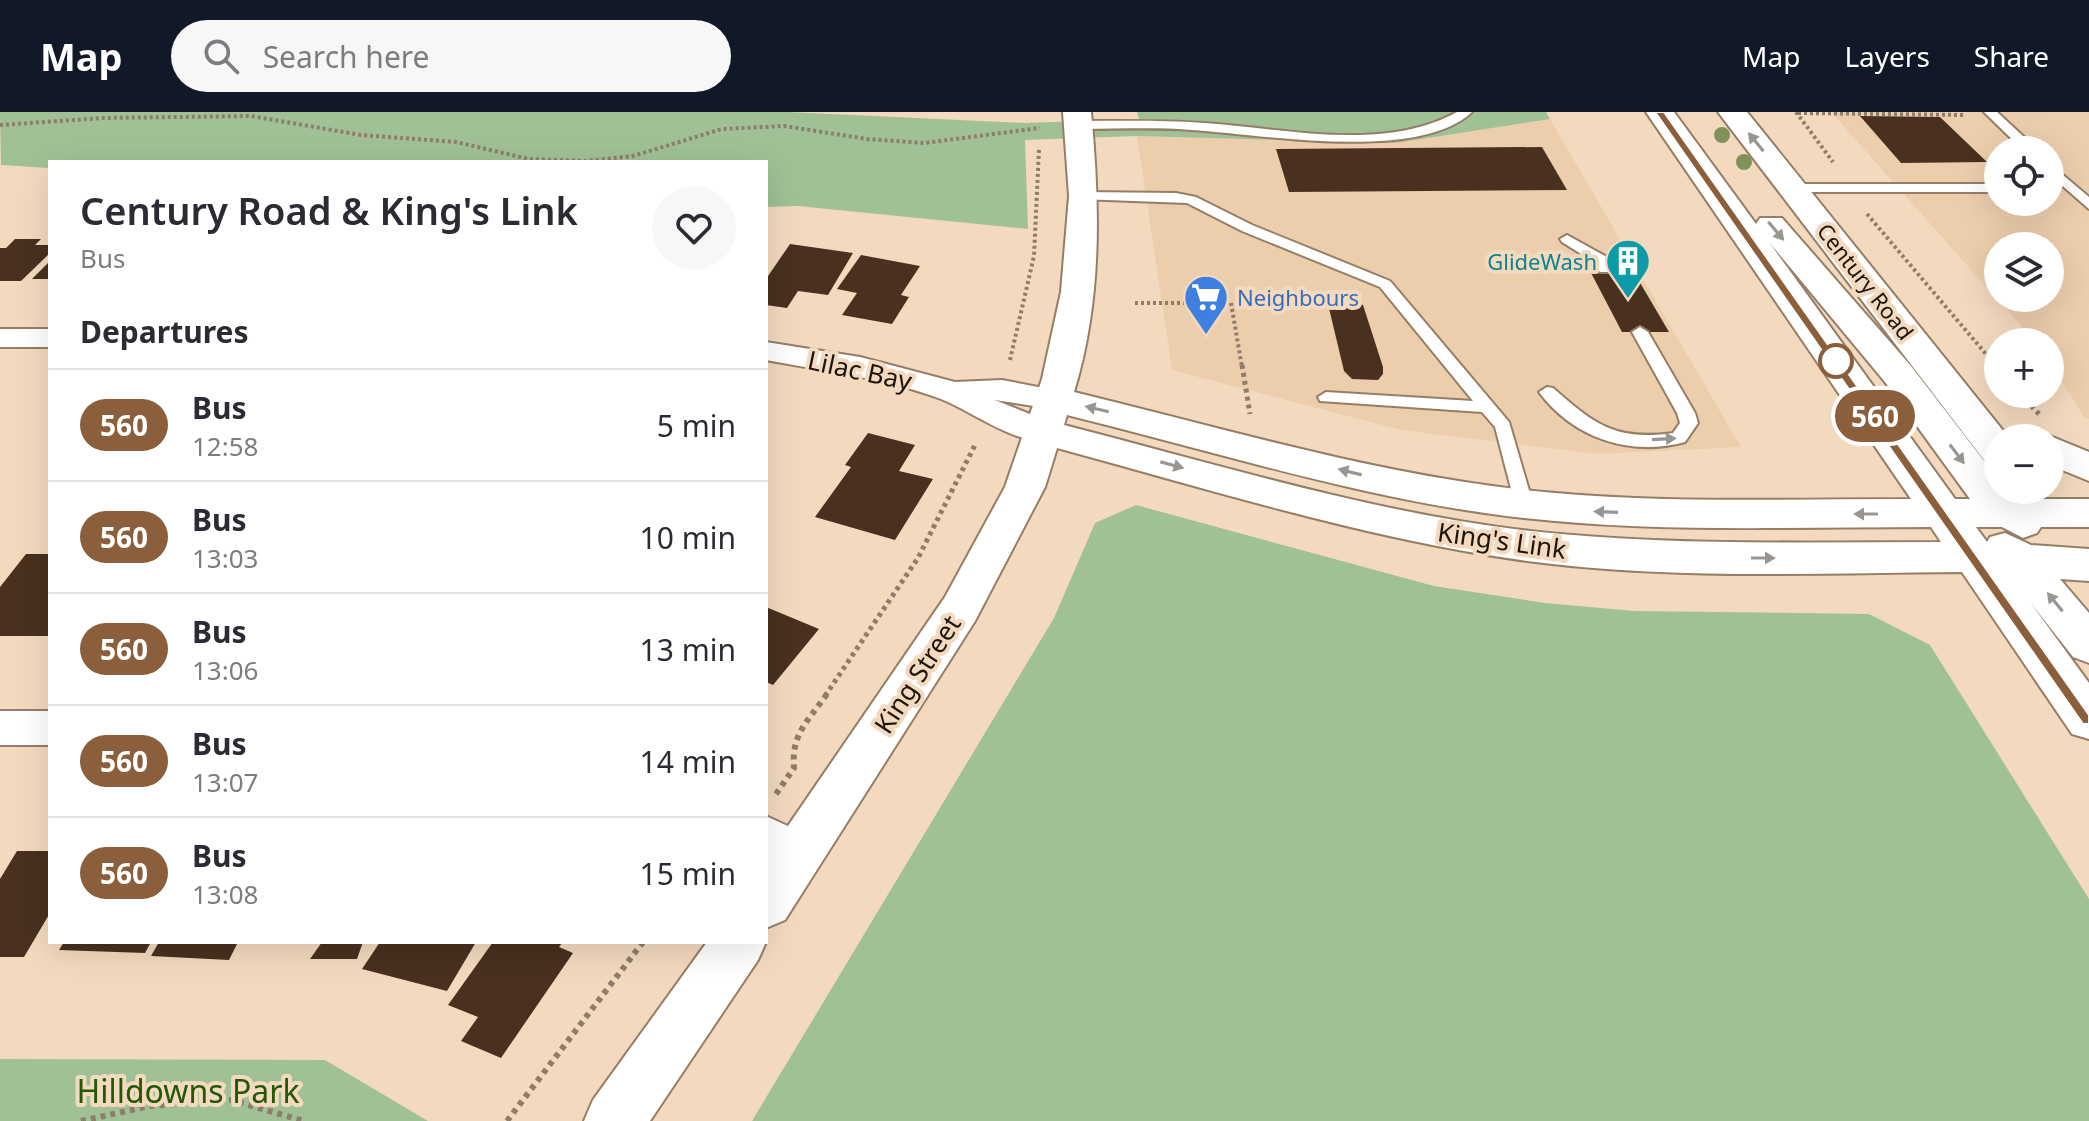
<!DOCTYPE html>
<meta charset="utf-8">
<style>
body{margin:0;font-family:"Noto Sans",sans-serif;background:#f7f7f7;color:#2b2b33;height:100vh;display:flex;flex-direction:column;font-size:30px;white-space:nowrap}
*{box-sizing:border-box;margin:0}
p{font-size:26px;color:#7c7c81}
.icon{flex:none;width:44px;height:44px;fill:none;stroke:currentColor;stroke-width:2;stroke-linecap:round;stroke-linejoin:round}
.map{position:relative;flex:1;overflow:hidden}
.drawer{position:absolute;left:48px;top:48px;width:720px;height:784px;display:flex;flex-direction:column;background:#fff;border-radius:0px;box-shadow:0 8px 32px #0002}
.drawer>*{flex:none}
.badge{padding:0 16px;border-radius:26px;font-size:28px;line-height:52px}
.fabs{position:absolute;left:1984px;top:24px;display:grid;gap:16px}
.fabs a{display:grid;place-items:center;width:80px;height:80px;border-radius:50%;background:#fff;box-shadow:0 8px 32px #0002;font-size:40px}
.map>.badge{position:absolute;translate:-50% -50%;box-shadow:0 0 0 4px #fff}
h2{padding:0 32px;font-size:30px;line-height:72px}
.round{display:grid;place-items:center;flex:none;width:84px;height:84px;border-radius:42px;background:#f7f7f7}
.summary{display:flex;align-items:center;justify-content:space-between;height:136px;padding:0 32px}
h1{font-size:38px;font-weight:600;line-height:60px}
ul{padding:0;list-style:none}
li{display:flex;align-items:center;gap:24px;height:112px;padding:0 32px;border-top:2px solid #e1e1e2}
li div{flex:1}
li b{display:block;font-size:30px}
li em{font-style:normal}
li .badge{min-width:88px;font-weight:700;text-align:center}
header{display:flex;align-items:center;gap:48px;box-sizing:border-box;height:112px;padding:0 40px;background:#111827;color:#fff}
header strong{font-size:38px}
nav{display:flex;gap:44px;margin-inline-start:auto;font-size:28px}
.search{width:560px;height:72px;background:#f7f7f7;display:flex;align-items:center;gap:20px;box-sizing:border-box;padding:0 28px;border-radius:44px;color:#7c7c81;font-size:30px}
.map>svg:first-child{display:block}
</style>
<header>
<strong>Map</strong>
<div class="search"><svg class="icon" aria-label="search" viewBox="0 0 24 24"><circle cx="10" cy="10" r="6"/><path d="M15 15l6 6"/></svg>Search here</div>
<nav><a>Map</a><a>Layers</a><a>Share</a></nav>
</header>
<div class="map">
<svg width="2089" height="1009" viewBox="0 0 2089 1009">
<rect width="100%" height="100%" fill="#f3dabf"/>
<path fill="#eccead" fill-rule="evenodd" d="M1831,0H2089V307L2084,305L2050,250V230H2035ZM1998,38H2050V90H1998ZM1998,134H2050V186H1998Z
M1550,7L1741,335L1597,342L1401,318L1172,258L1137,24L1396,31Z"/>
<path fill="#a0c195" d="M0,0H788L1025,11L1139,7L1137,0H1546L1550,7L1396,31L1137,24L1025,28L1028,117L798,94L766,95V50H50V56L1,53Z
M1136,393L1434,474L1545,491L1634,499L1869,502L1930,533L2089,787V1009H752L1054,506L1095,411Z
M0,947L325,948L428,1009H0Z"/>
<path fill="#49301f" d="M1860,4L1940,5L1987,50L1901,51Z
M1542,35L1567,78L1289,80L1276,37Z
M15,127H41L35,133H50V141L21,169H0V136H6Z
M790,132L853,141L828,183L798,179L787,196L766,193V167Z
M861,143L920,154L901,183L909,185L892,212L842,203L857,181L837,177Z
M50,149V167H32Z
M1589,157H1632L1669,220H1622Z
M1343,184L1363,193L1383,255V262L1378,268L1352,267L1344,259L1328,192Z
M868,321L915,333L899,359L933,367L895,428L815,405L851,355L845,353Z
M26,442H50V524H0V475Z
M766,495L819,517L773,573L766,570Z
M17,739H50V801L24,845H0V767Z
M64,830H151L145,841L59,838Z
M159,830H238L229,848L151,844Z
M322,830H363L357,847H310Z
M380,830H476L447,879L362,857Z
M493,830H563L559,835L573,841L501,946L461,929L478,905L448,893Z"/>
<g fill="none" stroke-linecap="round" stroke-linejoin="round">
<g stroke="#957e65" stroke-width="4">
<path id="lane" d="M1457,0H1472C1418,51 1261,22 1191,18C1155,15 1118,17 1081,17L1075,13L1081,9C1122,9 1163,8 1204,11C1284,16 1383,41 1457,0Z
M1984,0H1997L2038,38H2023Z
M2050,52L2089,85V97L2050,63Z
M1998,72V80H1793L1786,76L1793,72Z
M1084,80L1176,81L1196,85L1252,113L1390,169L1509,310L1533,392L1530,397H1518L1515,392L1495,315L1482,300L1320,289L1318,285L1326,280L1473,289L1380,175L1242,119L1187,91L1079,87V81Z
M1567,123L1605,144L1612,157L1610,160H1600L1594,150L1562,130L1560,127Z
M1640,215L1648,220L1695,301L1698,311L1685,330C1630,345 1573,326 1539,280L1547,275L1553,276C1595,313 1616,329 1673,321L1680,311L1677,301L1632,220Z"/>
</g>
<g stroke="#957e65" stroke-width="4">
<path id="street" d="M0,217H50V235H0Z
M766,230L860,245L955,270L1002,268L1064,280L1069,287L1064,294L1053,297L995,288L1055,312L1059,320L1055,328C1021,337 972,299 941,287C885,266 824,259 766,248Z
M0,599H50V633H0Z
M766,704L816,727L822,741L816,755L800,761L766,746Z"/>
</g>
<g stroke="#957e65" stroke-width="4">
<path id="secondary" d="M1063,0H1091C1100,94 1102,189 1074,280C1222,316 1372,361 1524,378C1652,392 1782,387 1911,387L1646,0H1674L1756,112L1760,106H1782L1911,254L1998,367V378H2011L2021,387H2089V415H2041L2037,421L2023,426L2002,415H1976L1987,430L1990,425L2005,421L2031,433L2089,437V469L2060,467L2089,501V551L2073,545L2030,490L2089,571V627L2072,622L1962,460C1817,461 1670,468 1527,449C1367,427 1212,378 1057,336L1045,375L975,509L785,808L766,816V746L945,485L1005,375L1042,267L1061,180L1069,84ZM1769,130L1885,270L1970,387H1955ZM1067,303C1218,340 1369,389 1524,406C1658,421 1796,415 1931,415L1941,430C1803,430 1666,434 1530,419C1372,401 1217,352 1064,313Z
M1718,0H1747L2009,326H1998V352L1984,348Z
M2050,324L2089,340V369L2050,353V326H2043Z
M766,829V830L758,848L650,1009H584L593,988L707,830Z"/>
</g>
<path stroke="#8e7d6a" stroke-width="4" stroke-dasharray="3 3" stroke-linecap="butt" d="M1796,0L1833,50
M1798,1L1964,3
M0,13L103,6L251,4L361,23L456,30L529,47L586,49L633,44L722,17L784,14L867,27L924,31L1040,16
M1867,102L1997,255
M1135,191H1231L1242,255
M1010,248L1034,144L1039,37"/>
<path stroke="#8e7d6a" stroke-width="5" stroke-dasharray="4 4" stroke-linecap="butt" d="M1242,253L1250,302
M1996,253L1998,256
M2020,282L2039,302
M825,584L918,446L976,331"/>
<path stroke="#8e7d6a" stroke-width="6" stroke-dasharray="5 5" stroke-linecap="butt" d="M776,682L794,656C791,622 808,609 827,582
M81,1009L150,994L231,988L304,1009
M507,1009L643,830"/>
<use href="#lane" fill="#fff" fill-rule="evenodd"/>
<use href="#street" fill="#fff" fill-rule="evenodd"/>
<use href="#secondary" fill="#fff" fill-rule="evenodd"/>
</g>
<g fill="#809259">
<circle cx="1722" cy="23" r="8"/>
<circle cx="1744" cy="50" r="8"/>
</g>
<defs><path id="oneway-solid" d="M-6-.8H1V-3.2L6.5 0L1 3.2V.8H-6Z" transform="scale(2)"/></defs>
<g fill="#999591">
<use href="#oneway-solid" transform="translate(1756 30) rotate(-129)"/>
<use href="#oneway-solid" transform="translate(1776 119) rotate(50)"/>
<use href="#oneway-solid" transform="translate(1097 297) rotate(-167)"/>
<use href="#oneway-solid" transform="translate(1664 327) rotate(-3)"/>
<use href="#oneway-solid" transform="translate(1957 342) rotate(53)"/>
<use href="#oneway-solid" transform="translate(1172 353) rotate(15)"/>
<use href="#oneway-solid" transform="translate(1350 360) rotate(-166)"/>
<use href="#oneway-solid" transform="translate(1606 400) rotate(-178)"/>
<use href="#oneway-solid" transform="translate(1866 402) rotate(180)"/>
<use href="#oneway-solid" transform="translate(1763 446)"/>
<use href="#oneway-solid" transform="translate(2055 490) rotate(-129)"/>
</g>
<path fill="#8b5e3c" stroke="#fff" stroke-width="2" d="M1655,0H1664L2089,603V612H2083Z"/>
<defs>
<g id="building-pin" transform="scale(2.3)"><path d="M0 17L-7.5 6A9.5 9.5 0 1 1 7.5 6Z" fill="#0f9aa8" stroke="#f3dabf"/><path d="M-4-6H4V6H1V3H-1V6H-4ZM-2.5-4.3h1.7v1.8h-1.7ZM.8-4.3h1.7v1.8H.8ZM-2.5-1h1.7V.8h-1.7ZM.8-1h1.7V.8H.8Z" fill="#fff"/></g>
<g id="supermarket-pin" transform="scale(2.3)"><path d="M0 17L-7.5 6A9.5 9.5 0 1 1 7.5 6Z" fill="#3f7fe0" stroke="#f3dabf"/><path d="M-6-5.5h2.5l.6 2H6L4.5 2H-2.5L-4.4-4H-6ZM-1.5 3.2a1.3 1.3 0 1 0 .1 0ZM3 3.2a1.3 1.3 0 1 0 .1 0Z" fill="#fff"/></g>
</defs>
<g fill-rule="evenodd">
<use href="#building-pin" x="1628" y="149"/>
<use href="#supermarket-pin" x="1206" y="185"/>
</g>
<circle fill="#fff" stroke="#8b5e3c" stroke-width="4" cx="1836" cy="249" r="16"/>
<g text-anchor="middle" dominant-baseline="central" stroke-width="8" stroke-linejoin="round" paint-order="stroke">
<g font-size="22" fill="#0d838f" stroke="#f3dabf" text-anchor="end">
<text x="1597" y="149">GlideWash</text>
</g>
<g font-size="22" fill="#1d140b" stroke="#f3dabf">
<text transform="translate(1866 169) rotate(52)">Century Road</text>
</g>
<g font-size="22" fill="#366cbe" stroke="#f3dabf" text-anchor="start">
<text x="1237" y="185">Neighbours</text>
</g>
<g font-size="26" fill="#1d140b" stroke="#f3dabf">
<text transform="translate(860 258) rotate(12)">Lilac Bay</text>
<text transform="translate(1502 428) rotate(8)">King's Link</text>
<text transform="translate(917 562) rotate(-57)">King Street</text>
</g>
<g font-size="32" fill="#225806" stroke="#f3dabf">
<text x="188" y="978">Hilldowns Park</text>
</g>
</g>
</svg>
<div class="fabs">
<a><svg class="icon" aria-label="locate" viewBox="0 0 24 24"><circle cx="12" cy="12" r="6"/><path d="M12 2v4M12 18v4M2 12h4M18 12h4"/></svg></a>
<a><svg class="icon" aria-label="layers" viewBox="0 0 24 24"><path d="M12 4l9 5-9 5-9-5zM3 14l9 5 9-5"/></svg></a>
<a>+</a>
<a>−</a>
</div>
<b class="badge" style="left:1875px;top:304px;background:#8b5e3c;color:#fff">560</b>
<section class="drawer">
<div class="summary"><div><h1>Century Road &amp; King's Link</h1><p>Bus</p></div><a class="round"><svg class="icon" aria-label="heart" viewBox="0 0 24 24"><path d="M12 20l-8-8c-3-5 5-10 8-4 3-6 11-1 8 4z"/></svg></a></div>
<h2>Departures</h2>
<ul>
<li><span class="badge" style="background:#8b5e3c;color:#fff">560</span><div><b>Bus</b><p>12:58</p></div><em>5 min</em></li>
<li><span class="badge" style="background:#8b5e3c;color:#fff">560</span><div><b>Bus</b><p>13:03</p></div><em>10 min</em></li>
<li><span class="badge" style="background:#8b5e3c;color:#fff">560</span><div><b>Bus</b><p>13:06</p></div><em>13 min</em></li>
<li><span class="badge" style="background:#8b5e3c;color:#fff">560</span><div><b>Bus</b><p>13:07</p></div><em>14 min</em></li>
<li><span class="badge" style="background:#8b5e3c;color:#fff">560</span><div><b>Bus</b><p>13:08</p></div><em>15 min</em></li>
</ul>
</section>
</div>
